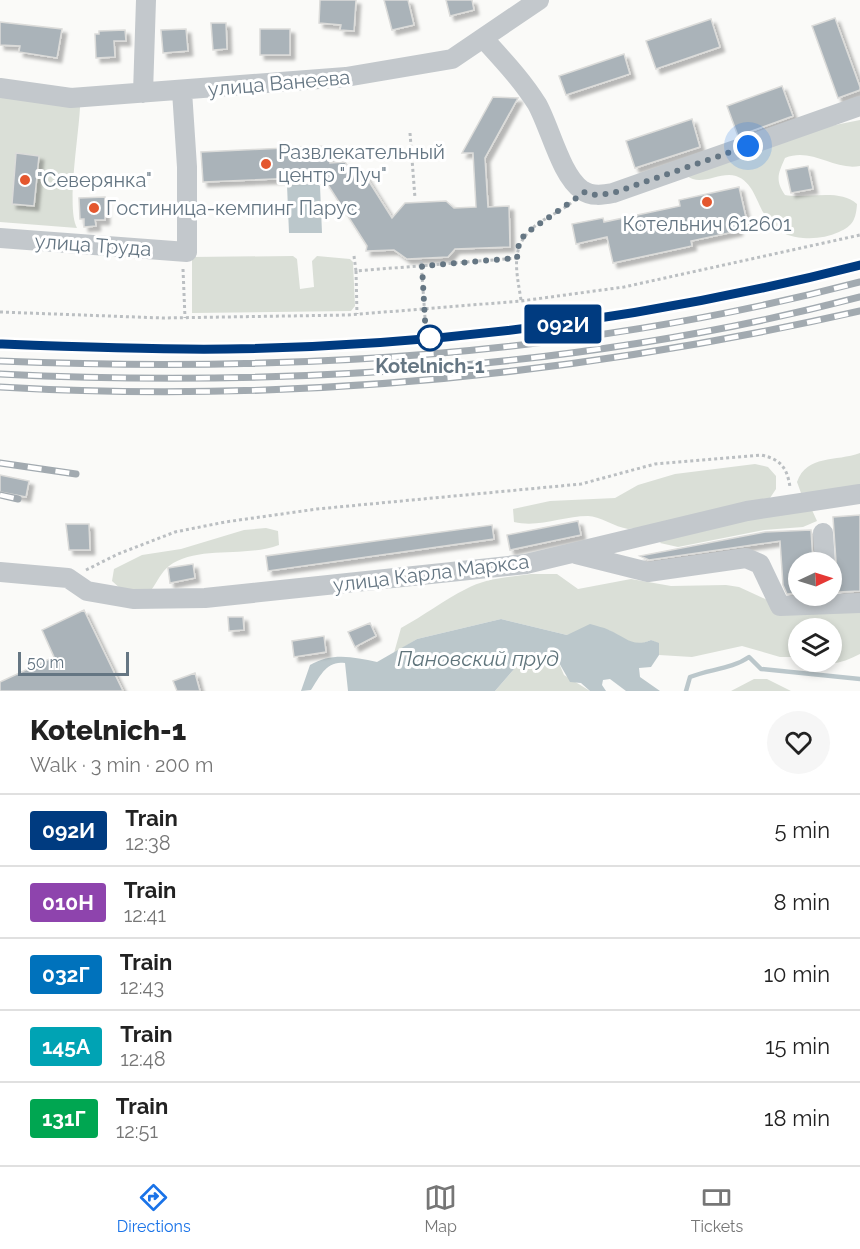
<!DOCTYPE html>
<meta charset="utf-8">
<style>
body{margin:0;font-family:Raleway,sans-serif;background:#f6f6f6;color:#222;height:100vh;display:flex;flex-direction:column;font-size:22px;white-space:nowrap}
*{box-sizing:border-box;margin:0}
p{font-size:20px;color:#767676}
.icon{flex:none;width:33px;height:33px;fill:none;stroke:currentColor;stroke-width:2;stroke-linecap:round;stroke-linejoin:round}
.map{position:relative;height:691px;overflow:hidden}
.drawer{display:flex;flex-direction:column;background:#fff;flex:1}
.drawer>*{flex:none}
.badge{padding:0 12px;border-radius:4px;font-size:21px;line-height:39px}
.needle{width:39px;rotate:86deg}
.fabs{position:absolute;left:788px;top:552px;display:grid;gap:12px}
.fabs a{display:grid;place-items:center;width:54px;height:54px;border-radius:50%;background:#fff;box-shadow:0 3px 9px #0003;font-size:30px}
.scale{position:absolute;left:18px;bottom:15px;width:111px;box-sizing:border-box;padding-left:6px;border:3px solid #657683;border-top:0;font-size:16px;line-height:21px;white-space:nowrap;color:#657683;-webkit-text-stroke:4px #fff;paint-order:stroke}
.you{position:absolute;width:30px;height:30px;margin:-15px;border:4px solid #fff;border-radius:50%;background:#1a73e8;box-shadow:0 0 0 9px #1a73e833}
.map>.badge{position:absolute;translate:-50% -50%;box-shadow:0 0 0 3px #fff}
.round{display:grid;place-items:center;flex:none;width:63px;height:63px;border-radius:32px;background:#f6f6f6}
.head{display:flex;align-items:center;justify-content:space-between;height:102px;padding:0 30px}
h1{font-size:28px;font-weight:800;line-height:45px}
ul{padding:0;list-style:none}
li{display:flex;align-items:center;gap:18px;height:72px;padding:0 30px;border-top:2px solid #e0e0e0}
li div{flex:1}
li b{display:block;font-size:22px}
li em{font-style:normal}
li .badge{min-width:66px;font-weight:700;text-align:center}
.dock{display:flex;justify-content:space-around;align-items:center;height:84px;border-top:2px solid #e0e0e0;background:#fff;font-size:16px;color:#767676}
.dock a{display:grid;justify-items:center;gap:3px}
.dock .current{color:#1a73e8}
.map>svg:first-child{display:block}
</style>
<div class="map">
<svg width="860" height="691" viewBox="0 0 860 691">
<defs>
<filter id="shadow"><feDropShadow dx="4.5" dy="4.5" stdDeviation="1.5" flood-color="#0004"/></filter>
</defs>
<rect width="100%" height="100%" fill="#fafaf8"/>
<path fill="#dadfd7" d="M0,97L80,107C79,134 66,209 77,228L0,222Z
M860,120V166C834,171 812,147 785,158C778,174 775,180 785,195C807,199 840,188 857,204C856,219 853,226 839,232C828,237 816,239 803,238C753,234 765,186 736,176C720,171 701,187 687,176L810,130Z
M293,256L297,259L300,289L314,287L312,261L317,256L350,259L353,262L355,306L351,311L192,313V257Z
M860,453V488L801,493L797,482C807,454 836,462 860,453Z
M755,464L768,467L776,476V489L770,498L709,519L628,529C615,527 599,516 588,516C563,516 539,528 514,522L513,509L550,501L615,498L638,485L675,474Z
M812,510L817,521L803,527L764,530L678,547L660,543L664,538L779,513Z
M266,528L278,531L279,545C246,558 197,545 169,566C162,571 157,582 152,589L122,590L112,581L114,569L142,555L181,549L244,530Z
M531,574H557L578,589L631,579L671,586L726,585L739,587L774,603L860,608V654C847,660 836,666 822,662H831V628H798V657H780L742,646L692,657L659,655V644L651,640L641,644L629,642L609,630L567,635L501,619L417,639L394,653L401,628C423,616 444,600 466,589C485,578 510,577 531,574Z
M548,656L558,661L564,675L590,691H495L521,661Z
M754,679H767L791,691H731Z"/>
<path fill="#bbc7cb" d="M318,184L320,186L322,233H289L287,185Z
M501,619L567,635L590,624C596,626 603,627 609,630C625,637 633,648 651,640L659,643V655L651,667L639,668L640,677L660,691H626L610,679L603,680L602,685L606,691H590L581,683L570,682L558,661L548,656L521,661L495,691H348L345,663C327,660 320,676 311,690L301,691L310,665C332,652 354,657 377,662L417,639Z"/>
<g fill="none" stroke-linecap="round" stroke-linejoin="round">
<path stroke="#bbc7cb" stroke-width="4.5" d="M686,691L690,677C710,669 732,669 749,657L761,669L860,679"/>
</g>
<path fill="#aab3b9" stroke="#dcdcda" stroke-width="1.5" filter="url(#shadow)" d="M320,0H356L354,31L340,30L341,25L319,23Z
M384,0H408L414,25L392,30Z
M446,0H472L474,10L450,16Z
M835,18L860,87V90L838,98L812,26Z
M711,19L720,47L656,69L646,41Z
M0,22L62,29L57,58L19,52L20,46L0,45Z
M211,23H226L227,49L213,50Z
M186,29L188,51L163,53L161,30Z
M260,29H290V55H260Z
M125,30L126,41H114L115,57L96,58L95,34H99V31Z
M624,54L630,74L566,95L559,76Z
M782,86L793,116L738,136L727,106Z
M493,97L518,98L485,158L488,207L509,206L510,247L455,249L448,257L407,259L394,250L366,251L367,246L323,177L203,182L201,152L329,146L330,163L345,162L352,172H363L392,218L405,203L446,201L454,208L476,207L473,153H462Z
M692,119L700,147L635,168L626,141Z
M16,153L39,156L34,206L12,204Z
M808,166L813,189L791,193L786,170Z
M739,187L747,222L736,224L738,231L691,241L692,246L613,263L607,237L576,244L572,224L603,218L604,222L680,206L679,200Z
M105,197V220H95L96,226L84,227V219H80L79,198Z
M0,475L29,481L26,497L0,492Z
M860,515V591L838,592L833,517Z
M578,521L581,535L510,550L507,535Z
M66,524H89L90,550H69Z
M492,525L494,539L268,571L266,556Z
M811,530L813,562H798V593L787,594L783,585L780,541L649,560L640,556L765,532Z
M193,564L195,578L170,583L168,568Z
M84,610L123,691H0V682L54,657L42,630Z
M228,617H243L244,630L229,631Z
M370,623L376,636L355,647L348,632Z
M324,636L326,652L294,657L292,641Z
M195,673L200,691H177L173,681Z"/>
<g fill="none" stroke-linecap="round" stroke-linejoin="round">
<path stroke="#bbbfc2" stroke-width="3" stroke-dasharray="3 3" stroke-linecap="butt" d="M410,133L415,198
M354,256L356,271L517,258
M421,261L427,346
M183,269L185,318
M356,271L357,314
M521,300C516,268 509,244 539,223C550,215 562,211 572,202
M0,312L163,318L348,315L521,301L624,287L860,235
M86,570L118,554L175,532L225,522L317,509L581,484L655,464L761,455C780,459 787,467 790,487"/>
<path stroke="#c3c8cc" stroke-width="20" d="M484,39C503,60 522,80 537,104C550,127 561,176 582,190C591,197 603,195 613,193L860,106
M0,88L71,98L346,77L452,59L539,0
M143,93L146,0
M0,238L187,252V167L182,91
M823,533L825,562
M576,554L648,572L746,558L760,564L780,606L860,603
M0,572L68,578L87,591L133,599L205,598L526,564L747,511L860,494"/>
<g stroke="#a2aab0" stroke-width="7">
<path id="rail" d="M0,344C294,357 574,338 860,265
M0,361C289,373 579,356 860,282
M0,374C283,388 585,369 860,297
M0,387C289,404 578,375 860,311
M0,463L76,474
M0,495L18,499"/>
</g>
<use href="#rail" stroke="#fff" stroke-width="4.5" stroke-dasharray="14" stroke-linecap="butt"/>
</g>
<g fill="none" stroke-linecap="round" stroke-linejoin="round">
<g stroke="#fff" stroke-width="14">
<path id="line" d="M0,344C76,347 151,350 227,349C440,346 653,318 860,265"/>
</g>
<use href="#line" stroke="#003b80" stroke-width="9"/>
<path stroke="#657683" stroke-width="6" stroke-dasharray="0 10.8" d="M430,338H426L422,266L517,258L519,243L525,234L585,192L596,195L613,193L748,146"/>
</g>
<g fill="#e4572e" stroke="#fff" stroke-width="2">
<circle cx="266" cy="164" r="6"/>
<circle cx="25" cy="180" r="6"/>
<circle cx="707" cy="202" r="6"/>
<circle cx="94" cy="208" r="6"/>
</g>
<circle fill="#fff" stroke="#003b80" stroke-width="3" cx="430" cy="338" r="12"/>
<g text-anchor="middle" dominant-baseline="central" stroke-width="6" stroke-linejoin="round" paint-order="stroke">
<g font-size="20" fill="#657683" stroke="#fff">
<text transform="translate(279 83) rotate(-5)">улица Ванеева</text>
<text transform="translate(93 245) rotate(4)">улица Труда</text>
<text transform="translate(431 573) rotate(-7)">улица Карла Маркса</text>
</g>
<g font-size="20" fill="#657683" stroke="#fff" text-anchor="start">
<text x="278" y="152">Развлекательный<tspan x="278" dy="23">центр "Луч"</tspan></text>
<text x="37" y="180">"Северянка"</text>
<text x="106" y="208">Гостиница-кемпинг Парус</text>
<text x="707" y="224" text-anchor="middle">Котельнич 612601</text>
</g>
<g font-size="20" font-weight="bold" fill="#657683" stroke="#fff">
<text x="430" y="366">Kotelnich-1</text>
</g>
<g font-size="21" font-style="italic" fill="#60757c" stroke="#fff">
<text x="478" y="658">Пановский пруд</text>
</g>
</g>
</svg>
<div class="fabs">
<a><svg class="needle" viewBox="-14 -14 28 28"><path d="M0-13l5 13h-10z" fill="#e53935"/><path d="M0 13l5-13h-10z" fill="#767676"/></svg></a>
<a><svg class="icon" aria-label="layers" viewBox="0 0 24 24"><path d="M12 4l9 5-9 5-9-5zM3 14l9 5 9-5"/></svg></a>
</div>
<div class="scale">50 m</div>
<div class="you" style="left:748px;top:146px"></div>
<b class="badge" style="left:563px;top:324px;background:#003b80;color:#fff">092И</b>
</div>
<section class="drawer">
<div class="head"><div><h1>Kotelnich-1</h1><p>Walk · 3 min · 200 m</p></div><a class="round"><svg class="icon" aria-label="heart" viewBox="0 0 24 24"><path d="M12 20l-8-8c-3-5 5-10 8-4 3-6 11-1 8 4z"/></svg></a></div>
<ul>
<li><span class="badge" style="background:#003b80;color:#fff">092И</span><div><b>Train</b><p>12:38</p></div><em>5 min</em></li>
<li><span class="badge" style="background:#8e44ad;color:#fff">010Н</span><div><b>Train</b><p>12:41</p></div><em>8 min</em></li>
<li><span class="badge" style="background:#0072bc;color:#fff">032Г</span><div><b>Train</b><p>12:43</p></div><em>10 min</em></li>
<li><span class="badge" style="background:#00a3b4;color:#fff">145А</span><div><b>Train</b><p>12:48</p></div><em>15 min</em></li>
<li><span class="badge" style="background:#00a651;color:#fff">131Г</span><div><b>Train</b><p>12:51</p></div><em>18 min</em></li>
</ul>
</section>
<nav class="dock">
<a class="current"><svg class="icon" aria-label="directions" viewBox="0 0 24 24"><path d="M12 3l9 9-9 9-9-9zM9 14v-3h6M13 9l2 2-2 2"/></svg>Directions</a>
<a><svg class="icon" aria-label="map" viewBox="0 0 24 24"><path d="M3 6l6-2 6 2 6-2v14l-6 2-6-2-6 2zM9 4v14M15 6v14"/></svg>Map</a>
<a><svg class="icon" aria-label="tickets" viewBox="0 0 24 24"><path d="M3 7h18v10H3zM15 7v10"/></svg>Tickets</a>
</nav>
